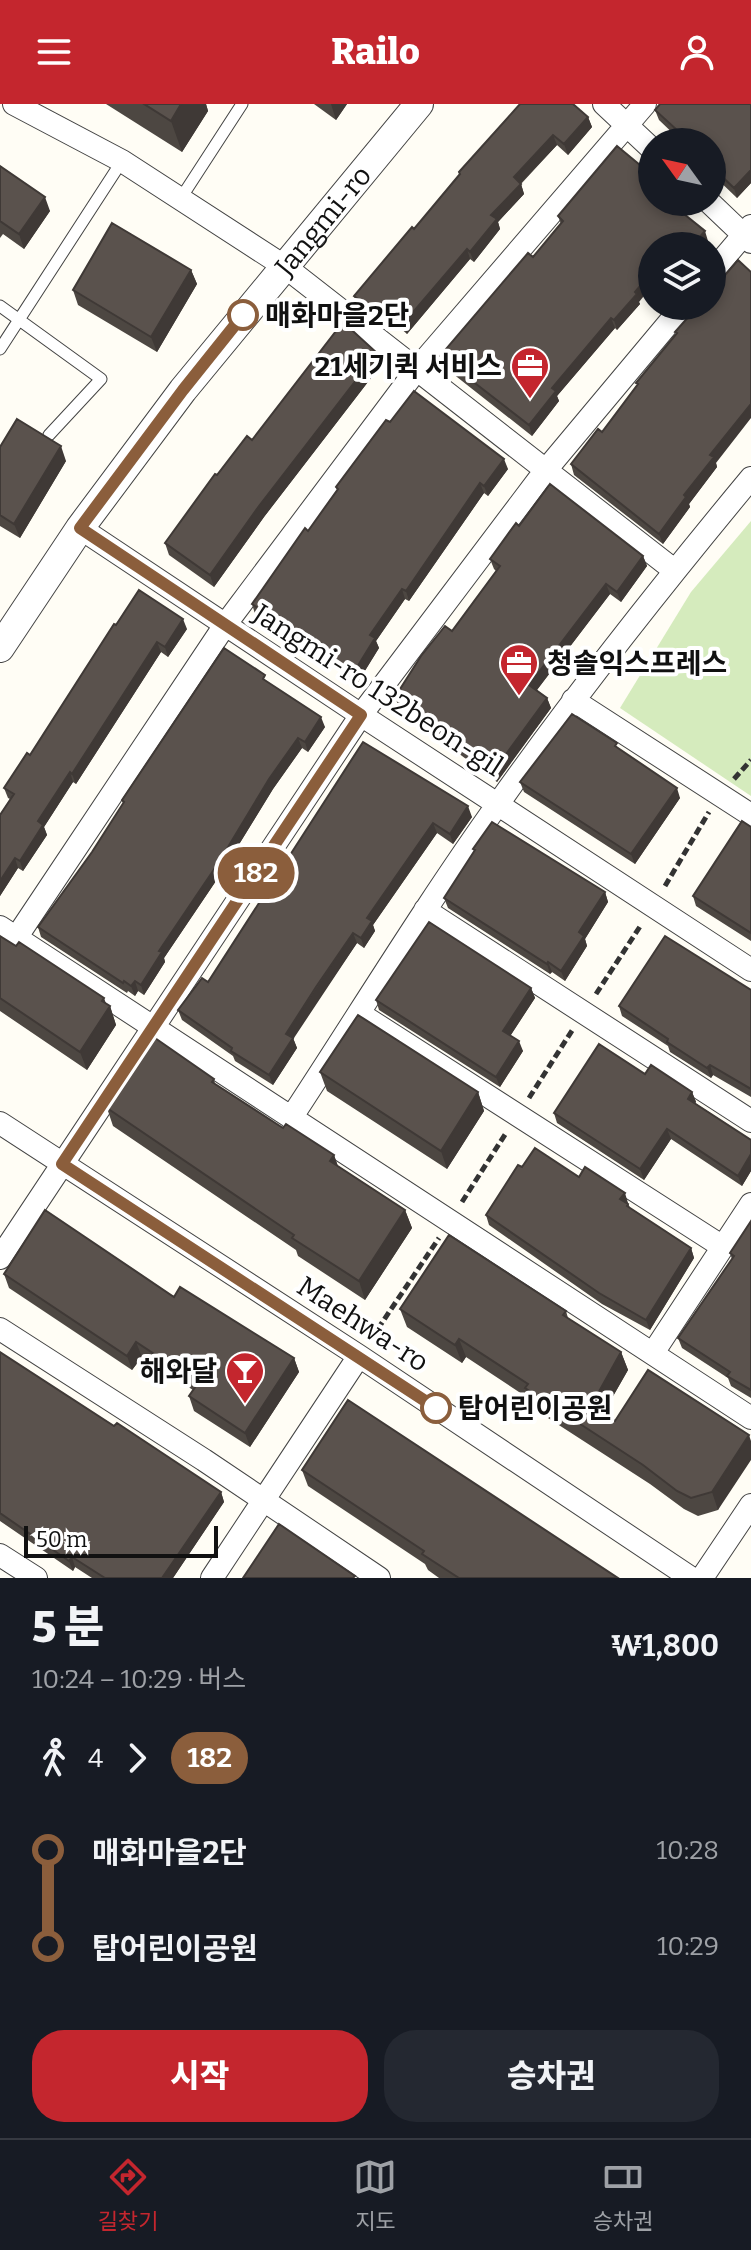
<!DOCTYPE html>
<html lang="ko">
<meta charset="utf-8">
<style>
body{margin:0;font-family:Bitter,"Noto Sans KR",serif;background:#242831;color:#f1f3f6;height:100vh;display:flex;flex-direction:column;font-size:30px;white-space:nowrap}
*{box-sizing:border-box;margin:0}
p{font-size:26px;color:#9ea1a6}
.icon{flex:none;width:44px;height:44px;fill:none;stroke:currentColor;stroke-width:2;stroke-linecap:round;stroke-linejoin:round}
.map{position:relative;height:1474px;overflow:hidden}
.side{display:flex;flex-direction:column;background:#171b24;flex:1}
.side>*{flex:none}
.badge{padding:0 16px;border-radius:26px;font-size:28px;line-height:52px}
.needle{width:52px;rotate:303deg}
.controls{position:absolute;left:638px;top:24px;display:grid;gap:16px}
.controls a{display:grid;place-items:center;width:88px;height:88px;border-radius:50%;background:#171b24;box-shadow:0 4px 12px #0003;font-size:40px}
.scale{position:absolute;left:24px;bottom:20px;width:194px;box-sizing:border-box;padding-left:8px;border:4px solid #111;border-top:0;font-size:22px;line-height:28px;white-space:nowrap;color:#111;-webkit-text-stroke:6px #fff;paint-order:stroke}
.map>.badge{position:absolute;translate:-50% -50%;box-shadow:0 0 0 4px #fff}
.legs{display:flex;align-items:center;gap:12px;height:88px;padding:0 32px;font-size:26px}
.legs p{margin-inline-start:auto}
.head{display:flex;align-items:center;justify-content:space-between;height:136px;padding:0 32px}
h1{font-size:44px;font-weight:800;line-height:60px}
.action{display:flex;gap:16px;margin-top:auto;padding:16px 32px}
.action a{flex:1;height:92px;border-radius:32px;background:#c4262e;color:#fff;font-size:32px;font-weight:800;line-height:92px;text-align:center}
.action a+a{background:#242831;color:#f1f3f6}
ul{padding:0 32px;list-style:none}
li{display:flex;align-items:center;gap:28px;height:96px;font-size:30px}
li i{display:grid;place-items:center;width:12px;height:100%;margin:0 10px;background:currentColor}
li i::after{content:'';width:20px;height:20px;margin:-10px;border:6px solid;border-radius:50%;background:#171b24}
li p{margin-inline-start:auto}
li:first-child i{background:linear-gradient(#0000 50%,currentColor 0)}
li:last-child i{background:linear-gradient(currentColor 50%,#0000 0)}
header{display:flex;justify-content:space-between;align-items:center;height:104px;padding:0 32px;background:#c4262e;color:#fff;font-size:36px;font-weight:800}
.menu{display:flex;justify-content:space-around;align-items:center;height:112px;border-top:2px solid #363941;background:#171b24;font-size:22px;color:#9ea1a6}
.menu a{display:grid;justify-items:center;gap:4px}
.menu .active{color:#c4262e}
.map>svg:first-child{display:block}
</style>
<header><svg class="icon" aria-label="menu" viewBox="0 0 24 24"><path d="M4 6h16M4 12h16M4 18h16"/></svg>Railo<svg class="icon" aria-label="person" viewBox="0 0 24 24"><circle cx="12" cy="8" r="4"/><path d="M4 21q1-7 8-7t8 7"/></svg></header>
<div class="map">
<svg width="751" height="1474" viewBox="0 0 751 1474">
<rect width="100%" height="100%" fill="#fffdf5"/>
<path fill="#d5ebbd" d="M751,417V692L620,604L691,488Z"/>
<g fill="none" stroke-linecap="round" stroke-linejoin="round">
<g stroke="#444" stroke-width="13">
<path id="service" d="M181,94L242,0
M0,202L101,275L49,331
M0,245L122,57"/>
</g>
<g stroke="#444" stroke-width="24">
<path id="minor" d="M14,0L122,57L284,162L674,466
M604,0L652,45
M709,98L751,138
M712,168L751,122
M80,424L361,611L751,866
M573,596L751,711
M425,806L751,1017
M0,823L751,1314
M16,834L225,521L417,265L645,0
M360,910L723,1143
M291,1014C360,909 425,802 498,700C578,587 663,480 751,374
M0,1019L359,1252L691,1474
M0,1154L361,611L545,367L683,202
M0,1225L204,1356L379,1474
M653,1249L751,1100
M0,1451L36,1474
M212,1474L359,1252
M702,1474L751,1401"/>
</g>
<g stroke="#444" stroke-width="30">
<g id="tertiary">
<path id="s1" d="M0,544L80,424L183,286L419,0"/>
</g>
</g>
<path stroke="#333" stroke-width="5" stroke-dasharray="8 4" stroke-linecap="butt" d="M734,675L751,656
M665,782L709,708
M596,890L641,821
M529,994L573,925
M462,1098L506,1029
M371,1235L439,1134"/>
<use href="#service" stroke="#fff" stroke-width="11"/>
<use href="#minor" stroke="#fff" stroke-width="22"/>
<use href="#tertiary" stroke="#fff" stroke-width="28"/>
</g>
<path fill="#4d4742" d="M106,0H206L208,7L182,48Z
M314,0H347L336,16Z
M751,0V79L737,94L712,70V38H682L659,16L655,6Z
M588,13L592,23L568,51L557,41L521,80L524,90L498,118L500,125L474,158L470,155L407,230L388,213L382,220L358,202L354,192L414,125L460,71L459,68Z
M0,62L50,107L24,145L3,130L0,134Z
M652,98L708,137L652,142L639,198L640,200L617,226L615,224L557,292L559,297L532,332L443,262L440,252L533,153L561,120L558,112Z
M191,166L197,180L157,248L78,201L73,186Z
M698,202L716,359L717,363L689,400L690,403L663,440L574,371L571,360L602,328L637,281L636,279L676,230L675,228Z
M377,249L381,261L264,413L214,483L169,451L165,439L217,371L252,336Z
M390,318L508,365L488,392L484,389L409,497L405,495L376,537L379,544L358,578L255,510L252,500L308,427L337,386L336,383Z
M0,343L66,357L20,434L0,422Z
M519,422L643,452L647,462L621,498L610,490L537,586L547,594L551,604L497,678L454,646L450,637L399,603L395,593L452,527L496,467L494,465L490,455Z
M116,521L187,525L168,553L161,548L76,680L73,678L44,723L47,731L23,767L18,764L0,792V711L10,695L8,694L4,684L30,651Z
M268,578L325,623L308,648L302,644L273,685L222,768L164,854L165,858L144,891L138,887L135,892L128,887L127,889L41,833L38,823L92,748L123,700L122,696Z
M363,638L472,713L453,740L437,729L373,821L375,827L364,844L357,839L320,893L293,934L297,944L273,981L235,957L233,952L182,916L178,906L208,878Z
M620,646L680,694L635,760L524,688L520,678Z
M751,723V837L696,802L693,792Z
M473,745L605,788L608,798L585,835L587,842L565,877L552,868L550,870L448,804L444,794L474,748Z
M0,832L110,902L116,921L87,966L0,907Z
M531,884L535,894L510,932L523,947L500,983L379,906L376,896Z
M751,886V993L713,971L711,974L670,948L668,942L622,912L619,902Z
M320,968L478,988L484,1007L447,1065L327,987Z
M645,970L692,988L696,998L695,999L751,1036V1067L742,1082L671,1035L644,1076L557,1019L554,1009Z
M214,975L215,980L283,1024L334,1051L338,1062L405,1106L412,1124L365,1196L298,1152L296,1146L113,1022L107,1004Z
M522,1063L579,1073L628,1099L630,1104L691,1144L694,1154L650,1226L602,1200L489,1121L486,1111Z
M751,1117V1294L731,1282L728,1274L682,1244L678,1234L732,1155L730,1149Z
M4,1170L174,1193L294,1254L299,1268L250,1343L194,1307L189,1292L193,1286L142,1253L132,1266L9,1184Z
M400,1205L566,1207L568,1214L621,1248L628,1266L603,1310L615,1317L749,1331L718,1406L698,1412L684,1405L650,1380L531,1303L528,1294L466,1253L462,1259L407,1223Z
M0,1248L114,1322L221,1388L224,1398L173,1474H92L75,1463L73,1467L0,1417Z
M302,1366L618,1474H439L428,1466L425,1460L308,1382Z"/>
<path fill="#3f3936" d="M181,0H206L208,7L182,48L171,17Z
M331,0H347L336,16Z
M588,13L592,23L568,51L564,40Z
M553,31L557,41L517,83L514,73Z
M751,66V79L737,94L734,84Z
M521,80L524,90L498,118L500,125L474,158L470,148L491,111Z
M45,93L50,107L24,145L19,130Z
M705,127L708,137L704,142H692Z
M467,145L470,155L407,230L403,220Z
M191,166L197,180L157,248L151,233Z
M652,168V182L639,198L640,200L617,226L614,216Z
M384,203L388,213L382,220L378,210Z
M611,214L615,224L557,292L559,297L532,332L529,321L552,284Z
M377,249L381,261L264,413L214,483L210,471L259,402Z
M751,300V314L716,359L717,363L689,400L690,403L663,440L659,430L710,351Z
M61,342L66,357L20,434L14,420Z
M504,355L508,365L488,392L484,382Z
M480,379L484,389L409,497L406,487Z
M643,452L647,462L621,498L617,488Z
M606,480L610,490L533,591L529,581Z
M402,485L405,495L376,537L379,544L358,578L354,568L370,531Z
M183,515L187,525L168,553L165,543Z
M157,538L161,548L76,680L72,670Z
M547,594L551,604L497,678L493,668Z
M321,613L325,623L308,648L305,638Z
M298,634L302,644L273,685L222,768L164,854L165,858L144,891L141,881L159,847L269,675Z
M70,668L73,678L44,723L47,731L23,767L20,757L38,717Z
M677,684L680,694L635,760L631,750Z
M468,702L472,713L453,740L450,730Z
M433,719L437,729L373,821L375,827L364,844L361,834L367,814Z
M15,754L18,764L0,792V777Z
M605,788L608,798L585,835L587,842L565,877L561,867L579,828Z
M353,829L357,839L290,940L286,930Z
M548,858L552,868L550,870L547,860Z
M135,877L138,887L135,892L131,882Z
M531,884L535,894L507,937L503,927Z
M104,894L108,905L110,902L116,921L87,966L80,948Z
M293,934L297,944L273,981L269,971Z
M519,937L523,947L500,983L496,973Z
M710,961L713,971L711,974L707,964Z
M478,988L484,1007L447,1065L441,1047Z
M692,988L696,998L691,1005L688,995Z
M667,1025L671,1035L644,1076L640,1065Z
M751,1050V1067L742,1082L738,1072Z
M334,1051L340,1069L330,1057Z
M625,1089L628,1099L624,1105L620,1095Z
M405,1106L412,1124L365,1196L359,1177Z
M691,1144L694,1154L650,1226L646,1216Z
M459,1235L466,1253L462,1259L455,1241Z
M136,1238L142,1253L132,1266L127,1252Z
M621,1248L628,1266L597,1320L591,1302Z
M294,1254L299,1268L250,1343L245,1329Z
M749,1331L751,1337V1356L718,1406L712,1388Z
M221,1388L224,1398L173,1474H162Z
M72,1453L75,1463L73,1467L69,1457Z"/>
<path fill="#5a524d" stroke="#3f3936" stroke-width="2" d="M144,0H181L171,17Z
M520,0H573L588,13L564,40L553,31L514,73L521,80L491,111L497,115L470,148L467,145L403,220L384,203L378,210L354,192L412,123L414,125L460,70L459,68Z
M660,0H751V66L734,84L712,63V38H690L655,6Z
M617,42L652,71V76L648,81L652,84V98H669L705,127L692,142H652V168L635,188L637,190L614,216L611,214L552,284L556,287L529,321L440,252L528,149L533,153L563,117L558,112Z
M0,62L45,93L19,130L0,117Z
M112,119L191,166L151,233L73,186Z
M738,156L751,168V300L710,351L714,353L684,391L686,393L659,430L571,360L598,325L602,328L638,280L636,279L677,229L675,228L698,202H712V186Z
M343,218L377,249L259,402L210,471L165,439L215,370L217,371L247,332L252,336Z
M414,287L504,355L484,382L480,379L406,487L402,485L370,531L375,534L354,568L252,500L305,424L308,427L338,385L336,383L386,316L390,318Z
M17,315L61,342L14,420L0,411V343Z
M550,380L643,452L617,488L606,480L529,581L547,594L493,668L450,636L453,631L395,593L421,552L445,522L452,527L500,462L490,455L516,419L519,422Z
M139,486L183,515L165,543L157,538L72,670L70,668L38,717L43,721L20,757L15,754L0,777V711L14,690L4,684L27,649L30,651L114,520L116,521Z
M224,544L265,571L263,575L321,613L305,638L298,634L269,675L219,758L159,847L162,848L141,881L135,877L131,882L124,877L123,879L38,823L92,748L124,698L122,696Z
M572,610L617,639L615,642L677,684L631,750L520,678Z
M363,638L468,702L450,730L433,719L367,814L372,817L361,834L353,829L316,883L286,930L293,934L269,971L231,947L232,944L178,906L202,874L208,878Z
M742,717L751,723V829L693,792Z
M492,718L605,788L579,828L584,832L561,867L548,858L547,860L444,794L475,746L473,745Z
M429,818L531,884L503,927L519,937L496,973L376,896Z
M0,832L16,842L19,838L104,894L102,897L110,902L80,948L0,894Z
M665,832L751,886V985L710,961L707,964L667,938L668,935L619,902Z
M358,911L478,988L441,1047L320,968Z
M155,934L214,975L212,978L283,1024L286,1020L334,1051L330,1057L405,1106L359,1177L292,1134L294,1131L107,1004Z
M599,940L645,970L651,961L692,988L688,995L751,1036V1050L738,1072L667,1025L640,1065L554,1009Z
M535,1044L579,1073L585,1063L625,1089L620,1095L628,1100L627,1102L691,1144L646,1216L599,1189L486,1111L518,1061L522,1063Z
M45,1106L174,1193L180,1183L294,1254L245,1329L189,1292L198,1279L136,1238L127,1252L4,1170Z
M751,1117V1286L727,1272L730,1268L678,1234L734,1152L730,1149Z
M449,1131L566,1207L563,1211L621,1248L591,1302L615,1317L648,1266L749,1331L712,1388L691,1394L677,1387L643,1361L525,1284L528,1280L459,1235L455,1241L400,1205Z
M0,1248L114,1322L117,1319L221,1388L162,1474H105L72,1453L69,1457L0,1409Z
M348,1296L618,1474H459L422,1450L424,1447L302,1366Z
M279,1420L355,1472L353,1474H243Z"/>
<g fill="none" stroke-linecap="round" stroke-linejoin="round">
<g stroke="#fff" stroke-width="18">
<path id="line-1" d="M243,211L183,286L80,424L361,611L62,1060L436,1304"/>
</g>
<use href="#line-1" stroke="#8b5e3c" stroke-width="12"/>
</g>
<defs>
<g id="office-pin" transform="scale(2)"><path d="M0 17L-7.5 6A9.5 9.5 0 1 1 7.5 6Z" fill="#c4262e" stroke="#fff"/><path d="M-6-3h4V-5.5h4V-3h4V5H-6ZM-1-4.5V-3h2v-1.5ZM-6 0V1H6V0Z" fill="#fff"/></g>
<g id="bar-pin" transform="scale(2)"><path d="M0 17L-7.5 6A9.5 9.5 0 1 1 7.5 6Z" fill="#c4262e" stroke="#fff"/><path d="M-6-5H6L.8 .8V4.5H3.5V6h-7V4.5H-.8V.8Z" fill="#fff"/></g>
</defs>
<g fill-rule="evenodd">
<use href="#office-pin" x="530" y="262"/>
<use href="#office-pin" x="519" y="559"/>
<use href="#bar-pin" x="245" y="1267"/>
</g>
<g fill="#fff" stroke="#8b5e3c" stroke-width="4">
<circle cx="243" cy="211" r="14"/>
<circle cx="436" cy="1304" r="14"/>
</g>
<g text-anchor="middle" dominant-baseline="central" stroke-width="8" stroke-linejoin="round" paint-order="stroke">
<g font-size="28" fill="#111" stroke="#fff">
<text stroke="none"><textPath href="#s1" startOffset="536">Jangmi-ro</textPath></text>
<text transform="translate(378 586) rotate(33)">Jangmi-ro 132beon-gil</text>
<text transform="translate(363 1220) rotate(33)">Maehwa-ro</text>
</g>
<g font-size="28" font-weight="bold" fill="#111" stroke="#fff" text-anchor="start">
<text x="265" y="211">매화마을2단</text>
<text x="458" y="1304">탑어린이공원</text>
</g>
<g font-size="28" font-weight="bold" fill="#111" stroke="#fff" text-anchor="end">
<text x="502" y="262">21세기퀵 서비스</text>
<text x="547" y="559" text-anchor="start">청솔익스프레스</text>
<text x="217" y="1267">해와달</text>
</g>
</g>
</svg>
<div class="controls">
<a><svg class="needle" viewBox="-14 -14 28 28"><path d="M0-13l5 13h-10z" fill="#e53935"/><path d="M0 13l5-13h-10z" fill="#9ea1a6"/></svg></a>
<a><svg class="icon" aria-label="layers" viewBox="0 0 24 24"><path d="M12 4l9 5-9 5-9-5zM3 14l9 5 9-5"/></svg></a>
</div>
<div class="scale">50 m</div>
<b class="badge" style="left:256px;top:769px;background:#8b5e3c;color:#fff">182</b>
</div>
<section class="side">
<div class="head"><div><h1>5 분</h1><p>10:24 – 10:29 · 버스</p></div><b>₩1,800</b></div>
<div class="legs"><svg class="icon" aria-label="walk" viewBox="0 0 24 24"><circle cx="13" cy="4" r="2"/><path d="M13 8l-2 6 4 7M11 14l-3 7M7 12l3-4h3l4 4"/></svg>4<svg class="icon" aria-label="forward" viewBox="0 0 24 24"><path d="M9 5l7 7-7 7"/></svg><b class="badge" style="background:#8b5e3c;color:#fff">182</b></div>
<ul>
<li><i style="color:#8b5e3c"></i><b>매화마을2단</b><p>10:28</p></li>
<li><i style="color:#8b5e3c"></i><b>탑어린이공원</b><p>10:29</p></li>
</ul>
<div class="action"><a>시작</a><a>승차권</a></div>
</section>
<nav class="menu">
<a class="active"><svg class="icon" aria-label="directions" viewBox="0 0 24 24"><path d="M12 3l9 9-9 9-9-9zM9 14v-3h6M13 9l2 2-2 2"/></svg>길찾기</a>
<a><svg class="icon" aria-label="map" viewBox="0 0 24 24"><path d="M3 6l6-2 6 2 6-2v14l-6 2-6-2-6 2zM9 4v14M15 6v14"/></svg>지도</a>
<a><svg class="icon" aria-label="tickets" viewBox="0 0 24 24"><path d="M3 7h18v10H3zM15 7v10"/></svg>승차권</a>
</nav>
